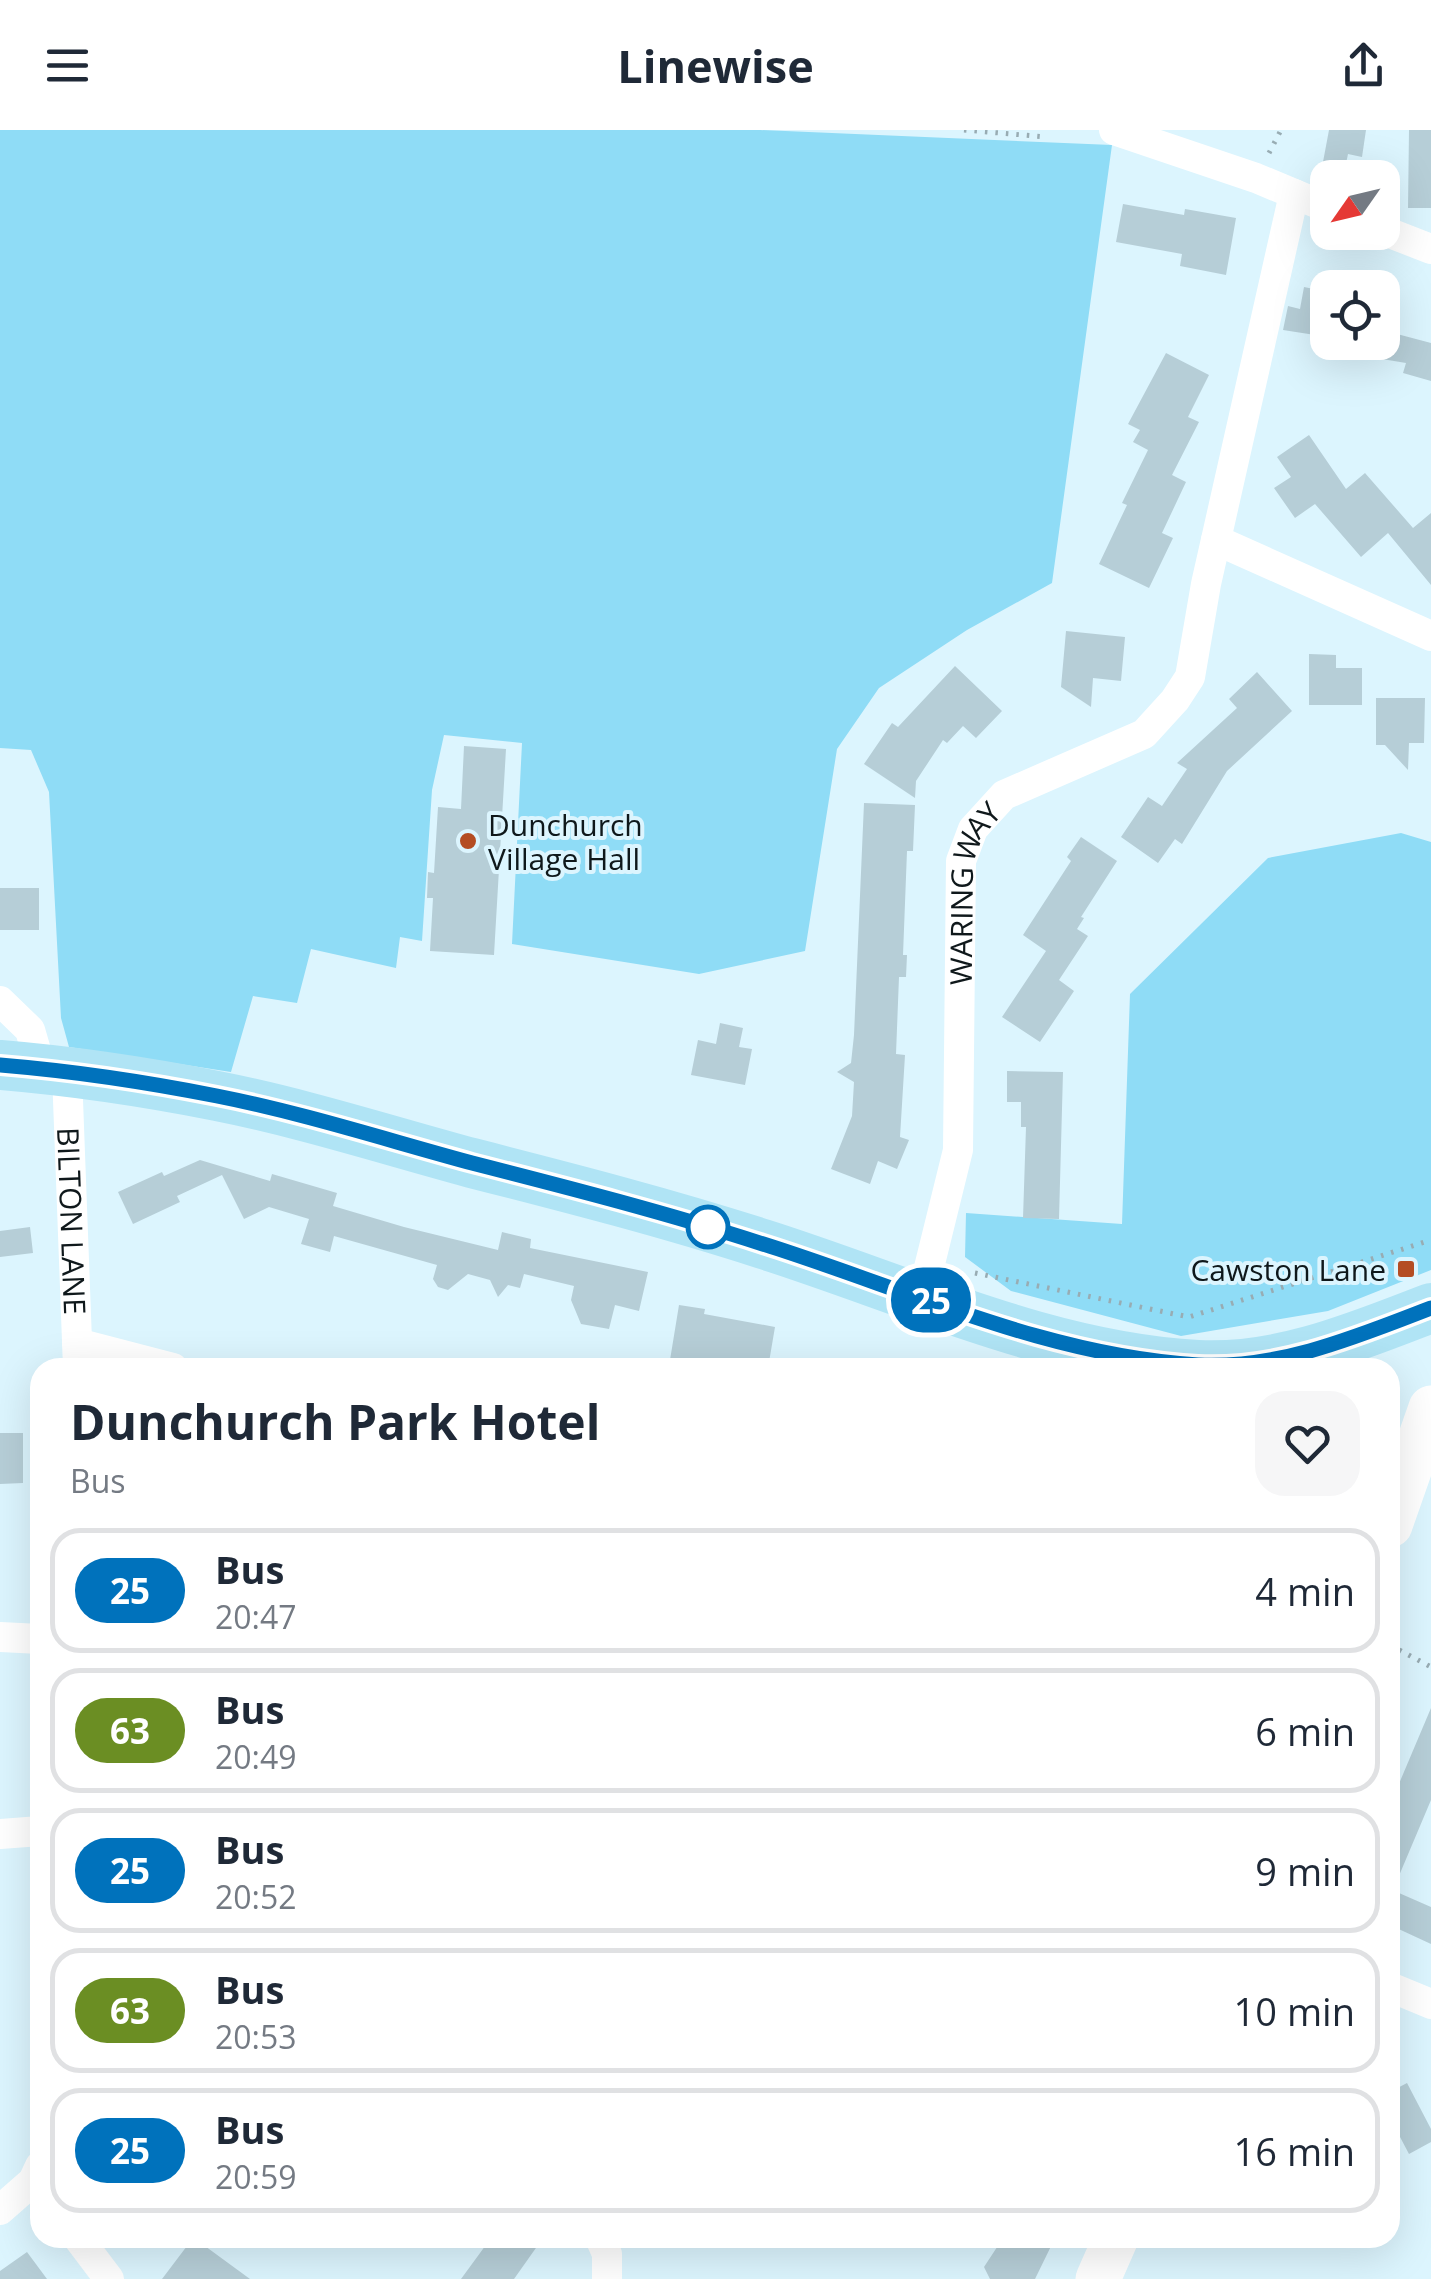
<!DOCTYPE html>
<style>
body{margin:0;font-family:"Open Sans",sans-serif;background:#f6f6f7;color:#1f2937;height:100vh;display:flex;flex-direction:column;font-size:38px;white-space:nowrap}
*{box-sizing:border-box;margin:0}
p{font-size:32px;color:#747a83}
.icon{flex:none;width:55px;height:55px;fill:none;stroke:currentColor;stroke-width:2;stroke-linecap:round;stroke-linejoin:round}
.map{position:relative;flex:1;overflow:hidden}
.panel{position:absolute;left:30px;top:1228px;width:1370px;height:890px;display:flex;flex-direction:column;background:#fff;border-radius:30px;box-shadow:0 10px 40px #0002}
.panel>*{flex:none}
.badge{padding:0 20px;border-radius:32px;font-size:35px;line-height:65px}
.needle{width:65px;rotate:236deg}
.fabs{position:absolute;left:1310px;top:30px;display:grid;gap:20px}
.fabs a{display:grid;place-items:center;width:90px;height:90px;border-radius:20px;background:#fff;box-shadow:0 10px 40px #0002;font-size:50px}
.map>.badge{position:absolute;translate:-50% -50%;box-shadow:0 0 0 5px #fff}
.round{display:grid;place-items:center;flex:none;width:105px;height:105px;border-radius:30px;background:#f6f6f7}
.summary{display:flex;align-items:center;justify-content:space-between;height:170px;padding:0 40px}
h1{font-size:48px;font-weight:700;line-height:75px}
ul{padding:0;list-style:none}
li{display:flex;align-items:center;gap:30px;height:125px;margin:0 20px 15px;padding:0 20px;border:5px solid #e0e1e3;border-radius:30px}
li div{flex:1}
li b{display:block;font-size:38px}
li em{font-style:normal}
li .badge{min-width:110px;font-weight:700;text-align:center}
header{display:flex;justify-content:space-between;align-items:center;height:130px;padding:0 40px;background:#fff;font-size:45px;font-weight:700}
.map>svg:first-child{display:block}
</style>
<header><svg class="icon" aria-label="menu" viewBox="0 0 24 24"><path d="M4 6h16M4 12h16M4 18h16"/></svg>Linewise<svg class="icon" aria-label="share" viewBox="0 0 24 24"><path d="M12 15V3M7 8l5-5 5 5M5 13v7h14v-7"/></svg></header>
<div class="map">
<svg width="1431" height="2149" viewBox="0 0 1431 2149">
<rect width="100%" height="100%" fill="#dcf5fe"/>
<path fill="#8fdcf6" d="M0,0H760L1112,15L1052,453L967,500L879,558L837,619L805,821L699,844L512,814L522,613L444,605L432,660L422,811L400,807L396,838L311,819L297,873L253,866L231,942L69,917L61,888L49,662L31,620L0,618Z
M1401,703L1431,712V1140L1328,1181L1181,1206L1011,1161L965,1127L966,1083L1122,1094L1130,864L1268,728Z"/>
<path fill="#b6ced7" d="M1329,0H1366L1362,27L1348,24L1343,48H1320Z
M1409,0H1431V78H1408Z
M1123,74L1184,85L1185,79L1236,88L1226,145L1180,136L1182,124L1116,112Z
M1304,157L1328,162V207L1283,200L1288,176L1300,179Z
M1382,200L1431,213V251L1403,243L1406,233L1382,229Z
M1166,223L1209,245L1188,287L1199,292L1172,345L1186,352L1162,403L1173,408L1149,458L1099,434L1127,375L1122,373L1148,320L1133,312L1140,300L1128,294Z
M1309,305L1346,359L1365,343L1413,398L1431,383V455L1388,403L1361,427L1315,374L1295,388L1274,358L1291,347L1277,327Z
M1066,501L1125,507L1121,551L1093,548L1091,577L1061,557Z
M1309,524L1336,525V538H1362V575H1309Z
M955,536L1002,581L976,608L963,596L947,613L943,610L916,651L915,668L864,634L892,593L898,597Z
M1257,542L1292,581L1227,641L1182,714L1175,709L1158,733L1121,707L1148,667L1162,676L1187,639L1177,633L1237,578L1229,569Z
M1376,568H1425L1424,613H1409L1408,640L1385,615H1376Z
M464,616L506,619L494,825L430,821L433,768H427L428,742L434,743L438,677L461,679Z
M864,673L915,675L913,721H907L903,825H907L906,847H899L896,924L905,925L900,1007L909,1010L897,1039L878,1031L870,1054L831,1039L852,986L854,952L837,942L851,933L854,905Z
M1081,707L1117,731L1081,787L1084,788L1077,799L1088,806L1059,850L1074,861L1040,912L1002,887L1046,821L1023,805L1071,731L1067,727Z
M0,758H39V800H0Z
M720,893L743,898L739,917L752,919L745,955L691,945L698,910L716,914Z
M1007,941L1063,942L1059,1089L1023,1088L1026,997H1021V972H1007Z
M200,1030L270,1051L272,1044L337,1063L333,1076L404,1097L498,1120L502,1102L531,1109L530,1118L648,1142L639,1181L615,1175L609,1199L581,1194L571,1170L574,1156L524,1144L520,1158L508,1155L498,1167L490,1150L468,1144L448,1160L438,1157L433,1149L437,1135L334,1106L330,1122L301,1114L309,1089L269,1077L244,1089L222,1045L177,1066L180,1072L133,1094L118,1062L162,1042L164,1046Z
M30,1097L33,1123L0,1127V1101Z
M679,1175L705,1179L704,1184L775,1197L768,1238H708L670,1230Z
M0,1303H23V1353L0,1354Z
M1431,1578V1670L1390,1767V1675Z
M1399,1763L1431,1777V1814L1390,1795V1785Z
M1407,1953L1431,1999V2012L1409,2024L1390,1988V1962Z
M193,2108H194L250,2149H162Z
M491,2108H543L514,2149H461Z
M1003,2108H1055L1035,2149H990L984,2137Z
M27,2122L47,2149H0V2141Z"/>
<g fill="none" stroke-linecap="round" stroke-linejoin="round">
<path stroke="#98acb3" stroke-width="5" stroke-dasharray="2.5 8" stroke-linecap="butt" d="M964,0L1047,7
M1269,23L1281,0
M975,1143L1189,1187L1431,1110
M1390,1515L1431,1537"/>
<g stroke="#fff" stroke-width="30">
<path d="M1114,0L1256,48L1328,78"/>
<path d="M1382,100L1431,119"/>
<path d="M1216,410L1431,506"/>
<path d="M0,871L30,900L41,938"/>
<path id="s1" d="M67,943L78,1238"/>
<path id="s2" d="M922,1166L958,1020L961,731L973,699L1004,665L1144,604L1175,570L1190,547L1206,454L1294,64"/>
<path d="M77,1213L173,1238"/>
<path d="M0,1507L40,1509"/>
<path d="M0,1704L40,1701"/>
<path d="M1390,1857L1431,1874"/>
<path d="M0,2080L33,2051L40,2036"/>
<path d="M78,2108L109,2149"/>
<path d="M600,2108L607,2124V2149"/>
</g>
<path stroke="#fff" stroke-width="45" d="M1390,1395L1431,1278
M1098,2149L1116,2108"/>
<path stroke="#b0e4f5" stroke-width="50" d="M0,935C72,941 146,952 217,966C303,983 387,1010 472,1033C570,1058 667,1083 763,1114C905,1159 1048,1227 1198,1235C1280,1239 1356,1207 1431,1178"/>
</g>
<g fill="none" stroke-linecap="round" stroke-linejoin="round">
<g stroke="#fff" stroke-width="22">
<path id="line" d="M0,935C72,941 146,952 217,966C303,983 387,1010 472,1033C570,1058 667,1083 763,1114C906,1159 1047,1226 1198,1235C1280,1239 1356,1207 1431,1178"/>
</g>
<use href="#line" stroke="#0072bc" stroke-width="15"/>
</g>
<g fill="#b44d23" stroke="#dcf5fe" stroke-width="4">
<circle cx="468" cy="711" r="10"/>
<rect x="1396" y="1129" width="20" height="20" rx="5"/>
</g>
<circle fill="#fff" stroke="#0072bc" stroke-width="5" cx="708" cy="1097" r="20"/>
<g text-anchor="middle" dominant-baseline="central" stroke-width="8" stroke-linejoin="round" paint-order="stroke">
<g font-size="30" fill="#0f181b" stroke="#dcf5fe" text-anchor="start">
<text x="488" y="694">Dunchurch<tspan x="488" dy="34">Village Hall</tspan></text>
<text x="1386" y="1139" text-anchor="end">Cawston Lane</text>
</g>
<g font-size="30" fill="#0f181b" stroke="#dcf5fe">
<text stroke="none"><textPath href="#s2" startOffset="410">WARING WAY</textPath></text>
<text stroke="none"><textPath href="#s1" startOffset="148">BILTON LANE</textPath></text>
</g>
</g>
</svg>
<div class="fabs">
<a><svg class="needle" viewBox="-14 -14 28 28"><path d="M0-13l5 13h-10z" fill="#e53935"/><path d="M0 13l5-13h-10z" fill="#747a83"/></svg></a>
<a><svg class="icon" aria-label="locate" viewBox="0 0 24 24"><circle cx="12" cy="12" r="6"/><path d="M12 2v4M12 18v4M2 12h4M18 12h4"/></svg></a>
</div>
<b class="badge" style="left:931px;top:1170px;background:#0072bc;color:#fff">25</b>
<section class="panel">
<div class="summary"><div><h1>Dunchurch Park Hotel</h1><p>Bus</p></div><a class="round"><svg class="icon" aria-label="heart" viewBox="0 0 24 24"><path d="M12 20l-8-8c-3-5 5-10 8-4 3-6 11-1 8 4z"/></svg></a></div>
<ul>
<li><span class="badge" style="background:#0072bc;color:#fff">25</span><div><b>Bus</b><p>20:47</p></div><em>4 min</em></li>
<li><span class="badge" style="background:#6b8e23;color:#fff">63</span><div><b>Bus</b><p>20:49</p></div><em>6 min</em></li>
<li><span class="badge" style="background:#0072bc;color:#fff">25</span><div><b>Bus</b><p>20:52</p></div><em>9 min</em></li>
<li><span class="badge" style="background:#6b8e23;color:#fff">63</span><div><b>Bus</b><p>20:53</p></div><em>10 min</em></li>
<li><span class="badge" style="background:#0072bc;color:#fff">25</span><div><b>Bus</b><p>20:59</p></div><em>16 min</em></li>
</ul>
</section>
</div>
